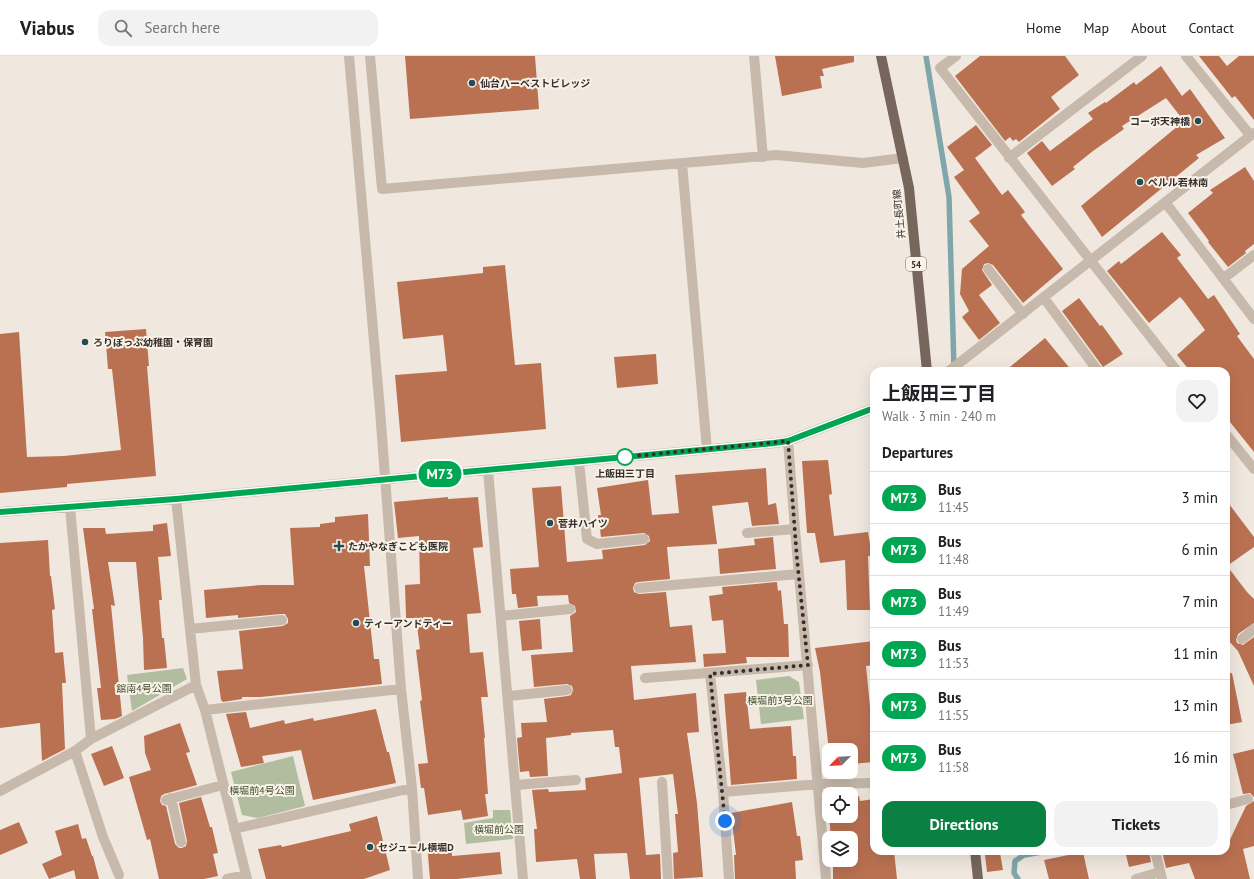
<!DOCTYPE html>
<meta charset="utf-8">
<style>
body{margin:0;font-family:"PT Sans","Noto Sans JP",sans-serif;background:#f2f2f2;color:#202124;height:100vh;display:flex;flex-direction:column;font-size:15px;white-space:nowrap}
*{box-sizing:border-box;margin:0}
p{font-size:13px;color:#757577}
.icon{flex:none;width:22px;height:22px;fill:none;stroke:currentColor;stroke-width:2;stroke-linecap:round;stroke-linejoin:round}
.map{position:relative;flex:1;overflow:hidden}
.panel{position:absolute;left:870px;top:311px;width:360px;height:488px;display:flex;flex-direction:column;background:#fff;border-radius:12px;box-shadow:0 4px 16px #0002}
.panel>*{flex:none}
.badge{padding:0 8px;border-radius:13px;font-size:14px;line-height:26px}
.needle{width:26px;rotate:246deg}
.controls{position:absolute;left:822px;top:687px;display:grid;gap:8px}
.controls a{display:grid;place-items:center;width:36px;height:36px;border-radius:8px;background:#fff;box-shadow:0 4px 16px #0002;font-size:20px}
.you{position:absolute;width:20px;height:20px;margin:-10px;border:3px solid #fff;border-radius:50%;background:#1a73e8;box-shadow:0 0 0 6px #1a73e833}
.map>.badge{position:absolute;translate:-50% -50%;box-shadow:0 0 0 2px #fff}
h2{padding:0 12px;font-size:15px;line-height:36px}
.round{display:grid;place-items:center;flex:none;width:42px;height:42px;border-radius:12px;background:#f2f2f2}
.overview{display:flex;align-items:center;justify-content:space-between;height:68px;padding:0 12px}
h1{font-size:19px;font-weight:700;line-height:30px}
.button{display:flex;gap:8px;margin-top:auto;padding:8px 12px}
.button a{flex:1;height:46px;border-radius:12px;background:#0b8043;color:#fff;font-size:16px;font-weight:700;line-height:46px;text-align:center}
.button a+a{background:#f2f2f2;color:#202124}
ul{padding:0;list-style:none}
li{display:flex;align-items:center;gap:12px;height:52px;padding:0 12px;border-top:1px solid #e0e0e0}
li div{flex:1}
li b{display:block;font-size:15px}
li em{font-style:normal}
li .badge{min-width:44px;font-weight:700;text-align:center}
header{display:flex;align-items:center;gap:24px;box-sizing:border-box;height:56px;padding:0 20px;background:#fff;border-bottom:1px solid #e0e0e0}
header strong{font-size:19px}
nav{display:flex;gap:22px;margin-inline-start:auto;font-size:14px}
.search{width:280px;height:36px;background:#f2f2f2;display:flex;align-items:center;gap:10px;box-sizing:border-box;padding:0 14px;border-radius:12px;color:#757577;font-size:15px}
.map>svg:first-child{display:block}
</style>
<header>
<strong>Viabus</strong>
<div class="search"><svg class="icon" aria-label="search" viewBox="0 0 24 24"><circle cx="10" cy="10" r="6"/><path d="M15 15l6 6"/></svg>Search here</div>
<nav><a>Home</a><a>Map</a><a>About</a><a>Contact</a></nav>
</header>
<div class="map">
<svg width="1254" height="823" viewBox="0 0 1254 823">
<rect width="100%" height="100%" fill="#f0e8de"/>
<path fill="#b1bd9f" d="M183,612L187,623L132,655L127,619Z
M789,620L799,626L804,663L761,668L756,624Z
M293,700L305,750L258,762L242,759L231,716Z
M493,754H510L513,783L466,788L464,767L493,762Z"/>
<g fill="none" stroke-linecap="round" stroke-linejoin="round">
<path stroke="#7fa6aa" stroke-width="5.5" d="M926,0L949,141L954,312
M1018,823L1014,817L1015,805L1024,799L1048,795"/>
</g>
<path fill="#ba7152" d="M405,0H535L539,53L410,63Z
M775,0H854V6L822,13L824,20H820L822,32L782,40Z
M980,0H1065L1079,19L1051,41L1060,53L1019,86L1016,83L1013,85L1010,81L1005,85L955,20Z
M1199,0H1219L1227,10L1239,0H1254V64L1235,40L1232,42Z
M1161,10L1182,40L1190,33L1225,82L1196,99L1199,102L1102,181L1081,150L1184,65L1166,42L1122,70L1124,73L1093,95L1073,111L1075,113L1052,130L1027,97L1042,85L1050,95L1093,63L1088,57L1105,46L1106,47L1134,26L1136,29Z
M976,69L992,89L975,102L1002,139L1008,134L1025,156L1021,159L1063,213L1023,247L993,209L988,207L984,208L982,214L992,229L979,239L1000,267L979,284L962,261L969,255L960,238L962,213L989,190L969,165L980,157L954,121L964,114L947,91Z
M1245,111L1254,125V188L1245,195L1246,197L1228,211L1208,186L1209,185L1188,157L1213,137L1210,134Z
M1162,176L1181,199L1177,202L1208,243L1214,239L1240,278L1237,280L1254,303V396L1226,361V315H1190L1177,299L1205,274L1183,244L1180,241L1149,267L1107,215L1119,205L1121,208Z
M505,209L515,309L541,307L546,373L401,386L395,319L447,315L443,279L403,283L397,226L483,217V211Z
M1079,242L1100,270L1102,269L1123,298L1103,311L1062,255Z
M146,273L149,310H147L156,420L67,428V431L0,437V278L19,276L27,401L64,400L121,394L112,313H108L105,276Z
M1045,282L1072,315H1005Z
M656,298L658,328L617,332L614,301Z
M828,404L832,438L829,439L834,480L868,476L872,500H868L870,554H847L845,504L820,507L815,477H807L802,405Z
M766,412L768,449L776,447L779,468L752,470L748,446L712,450L717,488L667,491L670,523L638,526L635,527L633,532L634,536L639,538L666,536L670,571L692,569L696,606L631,610L634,644L696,637L699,676L687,677L697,747L703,821L674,823L673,797L678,796L675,758H678L673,718L639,722L646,799L660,798L661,823H630L627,797L594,798L596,823H580L577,803L536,806L534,773H537L532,734L548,733L549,736L586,734L585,722L622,717L619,691H615L613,674L571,677V679L546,682L548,720L530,721L529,715L520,716L517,682L522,681L521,667L547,666L544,643L568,640L571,639L573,634L572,630L567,628L534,631L531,599L573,596L570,560L576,556L575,550L569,547L568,539L537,540L538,550L518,552L516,538H512L510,513L539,511L532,432L561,430L567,506L603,503L602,494L645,489L650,485L649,480L644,477L601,481L598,459H601L597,432L648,424L652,459L679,457L675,419Z
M448,441V443L478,441L483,491L473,492L481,557L467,558L470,597L483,596L488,641H481L485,682H484L488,738H485L488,760L463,764L461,754L428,759L424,732H421L418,708L428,707L420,645L422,644L416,594L420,593L416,562H406L405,529L420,528L419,480L398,482L394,446Z
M1226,444L1254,481V491L1227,510L1247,536L1254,543V567L1238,578L1236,584L1237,587L1243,589L1254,581V630L1238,595L1226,582Z
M368,458L370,510H364L374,603H379L382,628L261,641H242V643L223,646L221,644L217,615L243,613L239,575L283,570L288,567V563L285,558H281L238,562V559L206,562L204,534L261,529H294L290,472L320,471V468L335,466V461Z
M167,467L171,500L158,501L162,544H159L162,582H164L167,612L144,614L143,582L136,506H108L115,550L111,549L122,660L115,663L101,664L97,632H101L92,553H94L83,472H105L106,478L153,475V469Z
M773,481L776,513L720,518L718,493L755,489L754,483Z
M48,484L50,520H51L55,553L52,554L55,597L63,596L66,627H62L65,693L42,705L40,667L0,672V487Z
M777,526L778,535L781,534L784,568H788L789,601H746L747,607L704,611L703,598L726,597L723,564L712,565L709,540L723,538L722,531Z
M540,563L542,593L522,595L519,565Z
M874,585V609L866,610L871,661H874V706L851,708V694H829V716H848L849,721L829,720L827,695H829L820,616L815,592Z
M1232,617L1242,666L1226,669V618Z
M746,636L750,673L791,670L793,700H796L797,723L731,729L724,638Z
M376,653L387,696H389L396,727L313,744L301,694L262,700L264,707L241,711L226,658L246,656L250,672L284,664L285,668L313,662L314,665Z
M180,667L190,696L186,697L197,729L164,738L161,740L160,745L162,749L166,750L175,788L179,792H182L186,790L187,785L179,747L201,741L210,771H212L218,797L213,798L218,820L204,823H159L150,783L147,784L129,721L151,714L145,697L144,680Z
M112,690L124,722L104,730L91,698Z
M1254,693V741L1250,737L1243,738L1233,698Z
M843,734H850V738H840Z
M859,740L860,745L874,743V795H894L897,823H833V804H851V782H831L829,760H851V741Z
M1254,745V790L1243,793L1250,823H1195L1189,807L1166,812L1162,795H1226V792L1246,750Z
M792,746L797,780H800L803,804L795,805L796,823H735L734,799H736L731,757Z
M377,760L390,814L364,823H266L258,793L281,789L282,791L351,775L349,768Z
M19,766L28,787L0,799V774Z
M78,768L82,783L86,782L92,800H93L99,823H76L74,814L49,823L42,808L62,799L55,775Z
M451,786L452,800L500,796L502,818L457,823H430L427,788Z
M1125,795H1149L1151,806L1129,811Z
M1083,796L1089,823H1049L1044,804Z
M1000,797L1003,814L987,816L985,799Z"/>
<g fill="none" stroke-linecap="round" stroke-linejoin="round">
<path stroke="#c7b9ab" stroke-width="10" d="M349,0L380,354L401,633L412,732L418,823
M370,0L382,133L776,99L863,107L903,102
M754,0L763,101
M956,0L940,12L1177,315
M1186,0L1250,79
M1009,102L1142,0
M682,107L707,394
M1165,146L1254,263
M988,213L1023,258
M1224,222L1254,199
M1044,242L1098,315
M949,315L1254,77
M1226,378L1254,413
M788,385L795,473L826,823
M579,406L587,483L597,488L644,483
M488,414L523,823
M176,443L196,629L205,654L247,823
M70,451L91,683
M0,456L176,443L775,387L788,385L874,352
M747,477L795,473
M639,532L799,518
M501,560L570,553
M190,573L282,564
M1242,583L1254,573
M710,618L723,736L729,823
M645,622L808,609
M509,640L567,634
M205,654L401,633
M75,695L103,781L119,819
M662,726L668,823
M516,729L576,724
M0,735L75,695L91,683L196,629
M723,736L819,728L874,727
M171,742L181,786
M166,744L223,729
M1226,749L1248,743
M234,773L412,732
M1155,795L1162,823
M227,823L246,819
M1136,823L1160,816"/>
<path stroke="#76665c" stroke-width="10" d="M881,0L909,132L927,315
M975,795L978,823"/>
</g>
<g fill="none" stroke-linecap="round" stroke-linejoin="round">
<g stroke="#fff" stroke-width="9">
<path id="line" d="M0,456L176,443L774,387L788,385L874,352"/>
</g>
<use href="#line" stroke="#00a651" stroke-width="6"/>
<path stroke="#352e29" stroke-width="4" stroke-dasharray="0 7.2" d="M625,401L788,385L797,503L808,609L710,618L725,765"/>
</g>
<g fill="#234d53" stroke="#f8f2e9" stroke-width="1.5">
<circle cx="472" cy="27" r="4"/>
<circle cx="1198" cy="65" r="4"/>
<circle cx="1140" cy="126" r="4"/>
<circle cx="85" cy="286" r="4"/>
<circle cx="550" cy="467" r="4"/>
<path d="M337 484h4v4h4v4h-4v4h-4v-4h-4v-4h4z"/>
<circle cx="356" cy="567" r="4"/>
<circle cx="370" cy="791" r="4"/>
</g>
<circle fill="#fff" stroke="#00a651" stroke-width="2" cx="625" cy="401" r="8"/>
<g text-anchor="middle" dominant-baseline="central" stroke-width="4" stroke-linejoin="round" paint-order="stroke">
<rect fill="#f8f2e9" stroke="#706963" stroke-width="1" x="906" y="201" width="20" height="14" rx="3"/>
<g font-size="9" font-weight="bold" fill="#352e29">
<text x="916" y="208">54</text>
</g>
<g font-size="10" font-weight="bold" fill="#352e29" stroke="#f8f2e9" text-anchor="start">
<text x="480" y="27">仙台ハーベストビレッジ</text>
<text x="1190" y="65" text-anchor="end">コーポ天神橋</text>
<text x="1148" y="126">ペルル若林南</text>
<text x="93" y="286">ろりぽっぷ幼稚園・保育園</text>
<text x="558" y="467">菅井ハイツ</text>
<text x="348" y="490">たかやなぎこども医院</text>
<text x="364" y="567">ティーアンドティー</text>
<text x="378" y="791">セジュール横堀D</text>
</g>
<g font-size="10" fill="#352e29" stroke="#f8f2e9">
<text transform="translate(899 158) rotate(-96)">井土長町線</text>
</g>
<g font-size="10" font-weight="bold" fill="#352e29" stroke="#f8f2e9">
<text x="625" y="417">上飯田三丁目</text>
</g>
<g font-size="10" fill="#43512f" stroke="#f8f2e9">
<text x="144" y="632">舘南4号公園</text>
<text x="780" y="644">横堀前3号公園</text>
<text x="262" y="734">横堀前4号公園</text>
<text x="499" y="773">横堀前公園</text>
</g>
</g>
</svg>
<div class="controls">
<a><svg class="needle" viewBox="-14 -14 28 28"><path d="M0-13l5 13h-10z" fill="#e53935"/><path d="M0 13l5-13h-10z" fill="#757577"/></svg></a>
<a><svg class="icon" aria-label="locate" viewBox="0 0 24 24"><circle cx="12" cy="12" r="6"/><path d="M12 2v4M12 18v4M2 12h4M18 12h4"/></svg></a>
<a><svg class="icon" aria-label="layers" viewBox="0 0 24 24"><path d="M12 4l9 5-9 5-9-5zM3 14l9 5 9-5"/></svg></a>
</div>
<div class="you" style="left:725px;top:765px"></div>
<b class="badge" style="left:440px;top:418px;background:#00a651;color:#fff">M73</b>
<section class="panel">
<div class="overview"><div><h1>上飯田三丁目</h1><p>Walk · 3 min · 240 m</p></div><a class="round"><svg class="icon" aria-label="heart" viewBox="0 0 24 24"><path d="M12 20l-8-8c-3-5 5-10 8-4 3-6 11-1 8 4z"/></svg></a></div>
<h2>Departures</h2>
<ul>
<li><span class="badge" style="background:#00a651;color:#fff">M73</span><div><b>Bus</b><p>11:45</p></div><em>3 min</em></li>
<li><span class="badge" style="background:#00a651;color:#fff">M73</span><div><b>Bus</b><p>11:48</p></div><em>6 min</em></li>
<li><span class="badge" style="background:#00a651;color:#fff">M73</span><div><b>Bus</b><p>11:49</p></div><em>7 min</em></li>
<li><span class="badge" style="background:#00a651;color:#fff">M73</span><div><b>Bus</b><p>11:53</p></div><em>11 min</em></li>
<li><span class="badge" style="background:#00a651;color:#fff">M73</span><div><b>Bus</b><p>11:55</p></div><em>13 min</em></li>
<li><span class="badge" style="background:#00a651;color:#fff">M73</span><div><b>Bus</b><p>11:58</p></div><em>16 min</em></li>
</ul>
<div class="button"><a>Directions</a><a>Tickets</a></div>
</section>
</div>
